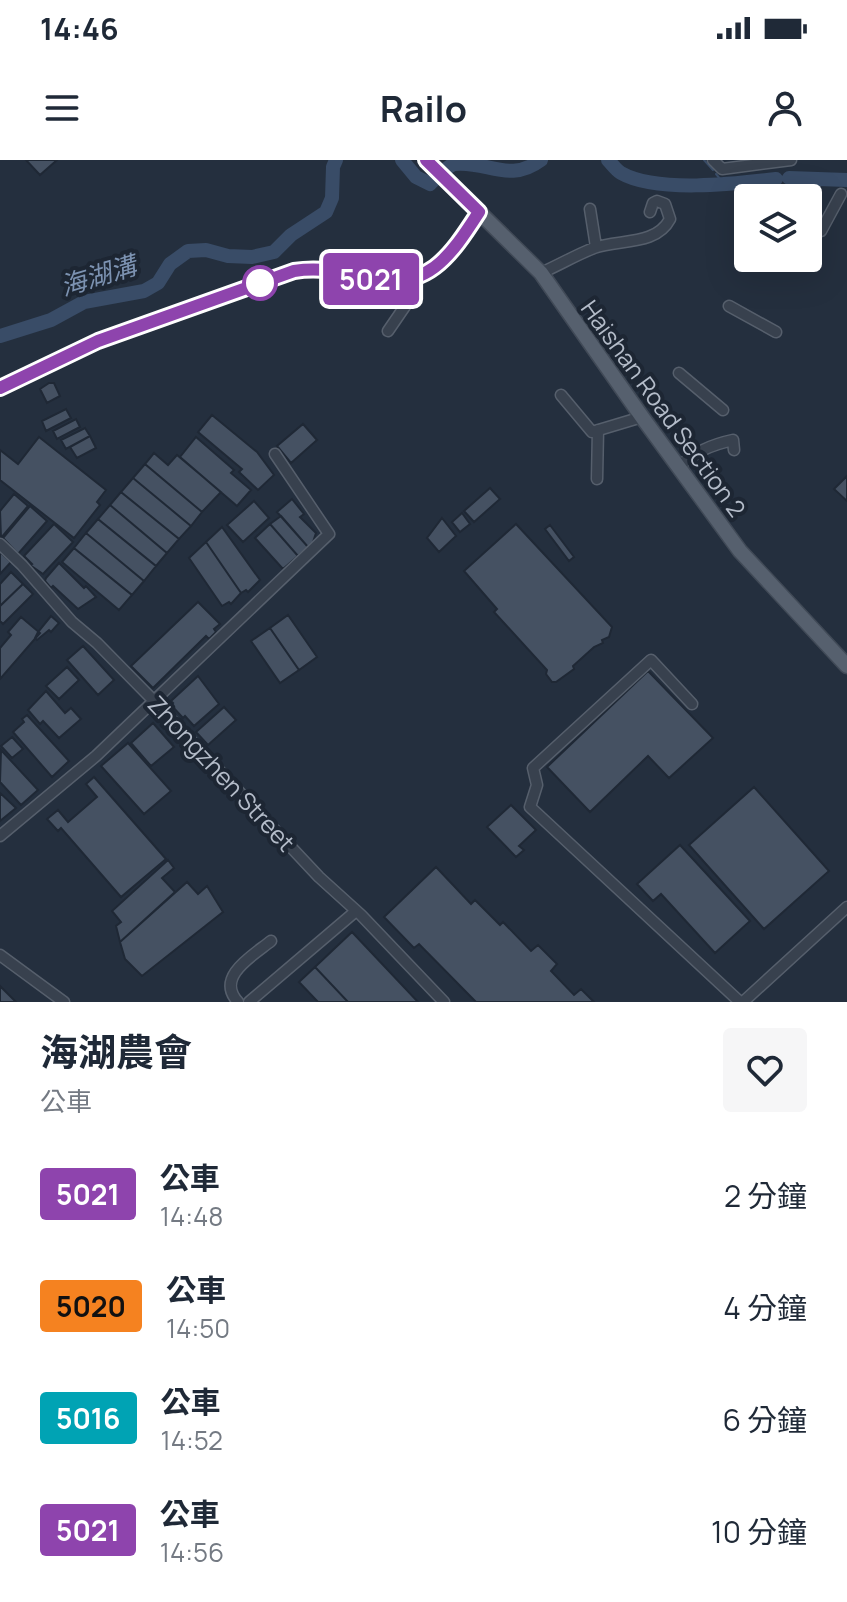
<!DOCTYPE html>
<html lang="zh-TW">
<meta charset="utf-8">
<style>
body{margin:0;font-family:Manrope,"Noto Sans TC",sans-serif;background:#f6f6f7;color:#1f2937;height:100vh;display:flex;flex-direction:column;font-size:30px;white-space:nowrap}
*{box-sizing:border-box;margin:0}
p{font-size:26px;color:#747a83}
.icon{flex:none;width:44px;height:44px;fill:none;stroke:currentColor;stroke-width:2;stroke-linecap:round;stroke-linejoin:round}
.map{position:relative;height:842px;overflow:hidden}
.sheet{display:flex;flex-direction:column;background:#fff;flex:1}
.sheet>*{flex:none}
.badge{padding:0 16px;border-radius:6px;font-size:28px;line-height:52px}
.tools{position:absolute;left:734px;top:24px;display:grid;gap:16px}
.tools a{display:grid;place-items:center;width:88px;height:88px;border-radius:8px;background:#fff;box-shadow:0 8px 32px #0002;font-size:40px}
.map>.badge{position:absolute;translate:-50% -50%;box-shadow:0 0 0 4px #fff}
.round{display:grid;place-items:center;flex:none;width:84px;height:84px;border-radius:8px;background:#f6f6f7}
.summary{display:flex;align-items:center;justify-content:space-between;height:136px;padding:0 40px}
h1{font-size:38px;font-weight:700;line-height:60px}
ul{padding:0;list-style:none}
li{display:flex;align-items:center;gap:24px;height:112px;padding:0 40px}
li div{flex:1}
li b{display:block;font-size:30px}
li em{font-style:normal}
li .badge{min-width:88px;font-weight:700;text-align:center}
.status{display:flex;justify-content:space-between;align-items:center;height:56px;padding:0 40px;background:#fff;direction:ltr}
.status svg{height:22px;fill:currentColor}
header{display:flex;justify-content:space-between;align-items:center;height:104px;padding:0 40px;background:#fff;font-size:36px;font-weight:700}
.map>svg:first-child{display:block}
</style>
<div class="status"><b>14:46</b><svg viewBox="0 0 49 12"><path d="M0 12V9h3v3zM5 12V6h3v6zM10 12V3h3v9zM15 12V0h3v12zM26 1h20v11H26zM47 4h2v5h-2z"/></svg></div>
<header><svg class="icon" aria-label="menu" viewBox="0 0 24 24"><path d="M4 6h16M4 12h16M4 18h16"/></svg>Railo<svg class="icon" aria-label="person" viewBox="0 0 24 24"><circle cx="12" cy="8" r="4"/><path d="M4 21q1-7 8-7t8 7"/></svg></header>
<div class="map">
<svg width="847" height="842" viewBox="0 0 847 842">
<rect width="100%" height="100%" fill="#242f3e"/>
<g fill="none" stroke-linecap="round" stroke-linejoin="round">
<path stroke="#394c67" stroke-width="2" d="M704,0L713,10
M716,14L725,25"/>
<path stroke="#394c67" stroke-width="14" d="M402,0L416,17L430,24C436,18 446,7 454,4C487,0 509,24 541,0
M608,0C612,4 616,10 621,13C656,33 735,24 776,19
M789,18L847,20
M0,176L51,160L84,142L144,131L158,123L170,104L188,91L206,90L228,96L252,97L274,92L291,75L326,52L332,38L333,7L336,0"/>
</g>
<path fill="#455162" stroke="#1f2835" stroke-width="2" d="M26,0H57L40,15Z
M49,223H54L60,236L47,243L40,229Z
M66,249L71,258L46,271L42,261Z
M212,255L257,292L274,315L258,330L239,312L242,309L198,272Z
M76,259L80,267L57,279L53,271Z
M303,264L317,280L291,303L277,286Z
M85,268L90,276L66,289L61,280Z
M90,276L96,288L77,298L70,287Z
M39,277L106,330L97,342L100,345L74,378L0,320V290L18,304Z
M196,277L234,310L231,313L251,330L237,346L180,297Z
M154,293L168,305L177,295L221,332L202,352L145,304Z
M145,304L202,352L191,366L133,318Z
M847,316V341L834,329Z
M133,318L191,366L179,379L121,332Z
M490,328L500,339L474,362L464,351Z
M121,332L179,379L167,393L110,345Z
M14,334L28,346L1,378L0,351Z
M292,339L304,354L300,357L316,373L313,382L308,387L277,352Z
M254,341L269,358L243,382L227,365Z
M110,345L167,393L156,406L98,359Z
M30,346L47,361L18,394L3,378Z
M462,353L470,364L460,372L452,362Z
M281,356L308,387L298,396L270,364Z
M442,358L456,376L439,392L427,378Z
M98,359L156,406L144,421L86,373Z
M54,364L73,382L43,414L30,405L32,404L24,396Z
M270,364L298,396L283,409L255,378Z
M516,364L612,467L609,477L602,480L603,483L594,487L573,506L574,509L556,522H552L546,514L547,510L494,452L497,449L464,411Z
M550,365L574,397L569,401L545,369Z
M222,367L260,420L248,432L246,430L241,433L206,382Z
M86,373L144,421L132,435L74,388Z
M206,382L241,433L231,444L229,442L222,446L189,398Z
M74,388L132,435L119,450L62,402Z
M0,392L11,402L0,414Z
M59,403L84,428L86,426L96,437L78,449L53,426L51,428L45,421L46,418Z
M11,412L23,424L0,446V424Z
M23,424L33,434L3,464L0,461V446Z
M198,442L220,464L214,469L216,472L209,479L206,476L153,528L131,506Z
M288,455L317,497L299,510L270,468Z
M51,456L59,463L51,472L49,470L37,480L35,478L38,472Z
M21,457L40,473L0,519V488L11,475L8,472Z
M270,468L299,510L280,523L251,481Z
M83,486L114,520L98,535L67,500Z
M67,507L79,520L59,539L46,526Z
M648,511L713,578L669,618L648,596L590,652L547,607Z
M198,516L219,544L194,566L185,556L183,558L171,545L173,543L171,541Z
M46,531L65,553L71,548L81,559L59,578L43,561L40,564L28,550Z
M224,547L236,560L208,585L196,572Z
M27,555L69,601L52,617L13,572L24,562L22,559Z
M153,563L174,587L151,606L131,583Z
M12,577L23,589L12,598L1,586Z
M128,583L171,631L144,654L101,606Z
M1,590L38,630L21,645L0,622Z
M94,617L166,699L121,737L61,668L58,671L47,659L58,650L68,662L97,637L86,624Z
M754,627L829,711L764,769L689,685Z
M0,633L16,648L0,661Z
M511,645L536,670L519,686L524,690L516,697L487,667Z
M680,685L750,761L715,793L661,734L653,741L637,724Z
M168,700L174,708L162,718L175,732L120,782L116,766L121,762L112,751Z
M436,707L471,744L475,740L500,765L503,762L531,791L538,785L557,804L551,811L574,835L581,829L594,842H476L419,784L414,788L384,757Z
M187,722L198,734L207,726L223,752L142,816L125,799L120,782Z
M352,772L418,842H348L315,807Z
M315,807L348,842H318L299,822Z
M0,826L16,842H0Z"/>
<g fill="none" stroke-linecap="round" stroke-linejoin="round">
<g stroke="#565f6c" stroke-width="13">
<path id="minor" d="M713,0L722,9L791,0
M590,49L596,87
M808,63L821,71L841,34
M541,113C559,105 576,95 594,88C619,79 656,86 670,59L665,44L657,41L653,43L650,52
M729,146L776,172
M388,171L412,136L409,122
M679,213L723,250
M0,228L98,181L294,111C321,107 341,112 367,118C428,133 449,98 479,52
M561,235L592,272L642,257
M678,307C696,292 710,285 733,280L734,290
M597,319L598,270
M0,384L22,405L72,462L97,483L153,540L319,717L361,755L444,842
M692,544L651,500L533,608L537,625L530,647L740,842
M0,676L96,596L329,374L275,294
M0,795L64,842
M238,842C215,817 252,796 271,781
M249,842L356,751
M743,842L847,747"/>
</g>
<g stroke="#414a57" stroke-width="17">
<path id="major" d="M426,0L541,113L642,257L740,391L847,506"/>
</g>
<use href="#minor" stroke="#38414e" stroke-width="10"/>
<use href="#major" stroke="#56606e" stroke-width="14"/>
</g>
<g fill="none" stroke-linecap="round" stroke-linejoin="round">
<g stroke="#fff" stroke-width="18">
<path id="line" d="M0,228L98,181L294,111C321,107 341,112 367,118C427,132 450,97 479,52L426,0"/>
</g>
<use href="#line" stroke="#8e44ad" stroke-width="12"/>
</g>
<circle fill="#fff" stroke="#8e44ad" stroke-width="4" cx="260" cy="123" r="16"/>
<g text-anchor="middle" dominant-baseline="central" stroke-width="8" stroke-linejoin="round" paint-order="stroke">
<g font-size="24" fill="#b4bcc9" stroke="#1d2633">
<text transform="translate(664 248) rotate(54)">Haishan Road Section 2</text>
<text transform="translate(222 613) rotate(47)">Zhongzhen Street</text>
</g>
<g font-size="26" font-style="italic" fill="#7c92b1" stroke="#1d2633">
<text transform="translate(98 115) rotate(-17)">海湖溝</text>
</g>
</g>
</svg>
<div class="tools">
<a><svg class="icon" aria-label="layers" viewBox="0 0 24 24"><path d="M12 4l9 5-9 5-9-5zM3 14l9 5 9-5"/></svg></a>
</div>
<b class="badge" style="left:371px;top:119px;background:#8e44ad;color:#fff">5021</b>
</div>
<section class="sheet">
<div class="summary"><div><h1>海湖農會</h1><p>公車</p></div><a class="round"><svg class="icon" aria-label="heart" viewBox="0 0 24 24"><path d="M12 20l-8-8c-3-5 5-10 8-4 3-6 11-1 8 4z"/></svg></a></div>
<ul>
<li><span class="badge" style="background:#8e44ad;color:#fff">5021</span><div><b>公車</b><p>14:48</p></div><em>2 分鐘</em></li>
<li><span class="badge" style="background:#f58220;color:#111">5020</span><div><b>公車</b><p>14:50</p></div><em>4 分鐘</em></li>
<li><span class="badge" style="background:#00a3b4;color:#fff">5016</span><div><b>公車</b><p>14:52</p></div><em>6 分鐘</em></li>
<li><span class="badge" style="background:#8e44ad;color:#fff">5021</span><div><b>公車</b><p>14:56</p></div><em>10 分鐘</em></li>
</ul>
</section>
